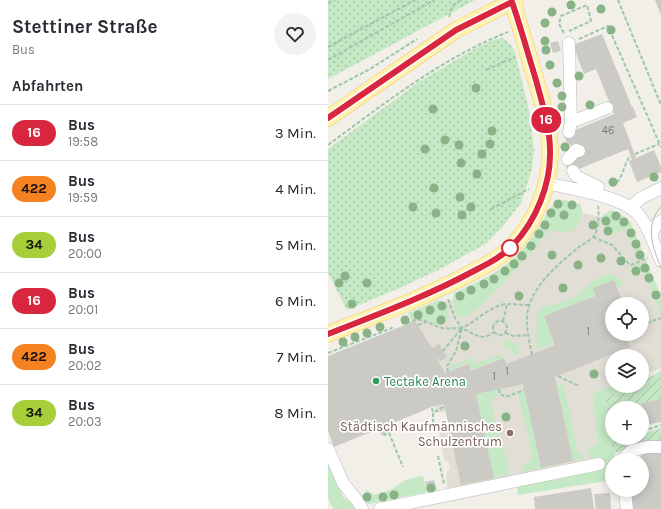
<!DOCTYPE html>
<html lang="de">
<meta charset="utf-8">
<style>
body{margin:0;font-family:Karla,sans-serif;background:#f2f2f3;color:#2b2b33;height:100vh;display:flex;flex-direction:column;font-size:15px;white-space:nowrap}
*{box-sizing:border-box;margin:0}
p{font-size:13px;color:#7c7c81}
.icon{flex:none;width:22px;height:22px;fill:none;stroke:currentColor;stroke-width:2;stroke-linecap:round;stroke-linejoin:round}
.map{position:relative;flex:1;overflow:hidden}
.sheet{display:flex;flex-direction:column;background:#fff;width:328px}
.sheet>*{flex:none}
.badge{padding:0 8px;border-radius:13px;font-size:14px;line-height:26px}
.tools{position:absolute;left:277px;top:297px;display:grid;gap:8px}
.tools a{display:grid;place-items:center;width:44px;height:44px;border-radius:50%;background:#fff;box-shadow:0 2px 10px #0003;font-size:20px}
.map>.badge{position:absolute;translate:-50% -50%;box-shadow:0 0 0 2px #fff}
h2{padding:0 12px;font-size:15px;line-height:36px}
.round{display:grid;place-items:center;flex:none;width:42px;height:42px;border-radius:21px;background:#f2f2f3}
.head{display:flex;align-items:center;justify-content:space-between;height:68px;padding:0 12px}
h1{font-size:19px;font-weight:700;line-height:30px}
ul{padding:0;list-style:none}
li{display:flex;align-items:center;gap:12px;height:56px;padding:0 12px;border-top:1px solid #e1e1e2}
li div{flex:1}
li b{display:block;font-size:15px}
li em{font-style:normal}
li .badge{min-width:44px;font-weight:700;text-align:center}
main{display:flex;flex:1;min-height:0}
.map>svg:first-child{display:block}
</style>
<main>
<section class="sheet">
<div class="head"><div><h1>Stettiner Straße</h1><p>Bus</p></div><a class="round"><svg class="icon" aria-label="heart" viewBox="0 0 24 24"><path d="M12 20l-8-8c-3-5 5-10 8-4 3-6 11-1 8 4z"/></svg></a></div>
<h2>Abfahrten</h2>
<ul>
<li><span class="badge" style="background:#d7263d;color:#fff">16</span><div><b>Bus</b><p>19:58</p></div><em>3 Min.</em></li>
<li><span class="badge" style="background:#f58220;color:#111">422</span><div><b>Bus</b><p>19:59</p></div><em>4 Min.</em></li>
<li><span class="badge" style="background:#a6ce39;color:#111">34</span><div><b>Bus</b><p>20:00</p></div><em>5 Min.</em></li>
<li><span class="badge" style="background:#d7263d;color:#fff">16</span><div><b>Bus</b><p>20:01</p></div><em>6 Min.</em></li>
<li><span class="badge" style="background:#f58220;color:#111">422</span><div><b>Bus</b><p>20:02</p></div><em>7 Min.</em></li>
<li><span class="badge" style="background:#a6ce39;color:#111">34</span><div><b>Bus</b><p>20:03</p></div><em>8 Min.</em></li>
</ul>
</section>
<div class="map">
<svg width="333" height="509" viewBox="0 0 333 509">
<defs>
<pattern id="park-dots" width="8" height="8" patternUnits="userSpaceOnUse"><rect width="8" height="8" fill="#c5e8c5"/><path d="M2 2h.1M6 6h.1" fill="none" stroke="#a3c0a4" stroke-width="1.8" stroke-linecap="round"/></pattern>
<pattern id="garden-furrows" width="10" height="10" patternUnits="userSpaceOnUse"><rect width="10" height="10" fill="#c5e8c5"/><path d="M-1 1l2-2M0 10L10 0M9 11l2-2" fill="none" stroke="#a3c0a4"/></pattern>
</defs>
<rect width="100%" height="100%" fill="#f1efe8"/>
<path fill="#e1ded6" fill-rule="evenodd" d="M236,200L252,204L254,213L273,217L283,210L295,216L302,222L333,296V368L314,375V356H284V386L266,393L269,446L260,450L274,469L121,502L118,477L119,476V470L122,469L120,461L117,462L111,431L121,427L118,411L109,413L74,326L84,322L80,313L111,300L116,302L125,299L126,293L156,280L172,270L186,258L197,247L209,230L224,206L229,202ZM284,304H314V334H284Z"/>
<path fill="#c5e8c5" d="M236,200L252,204C253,206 254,210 254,213C253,220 247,232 239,233C233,233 228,229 220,231C201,255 182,278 159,299C152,306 145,315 135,317L129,315L126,309V293C164,276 184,266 209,231C217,219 221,204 236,200Z
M283,210L295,216L302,222L317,257L310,259L298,229C291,231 283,237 276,234L275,224L272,221L273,217Z
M318,262L333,296V314L315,271L304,274L302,271L304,267Z
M279,274C287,273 292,278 295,285L289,288L286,280L265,288L268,296L216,316L226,343L210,349L209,345L210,344V341L208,342V337L210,336V331H207V327L210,326L208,315L214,307L241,300L250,295L265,281Z
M111,300L116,302C119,309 122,314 119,321L110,325L93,318H83L80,313Z
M182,339L184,343H188L193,353L187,356L180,347L177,348L175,342Z
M173,354L174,358L144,370L141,362L122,370L121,369L124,362L126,365L145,357L148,364Z
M235,384L250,453H255L256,458L245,461L229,385Z
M284,386H309L277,398L287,460H284V480L190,495L189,487L274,469L263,461L260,450L262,449V447L269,445L265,393Z
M169,389L170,395L163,399L170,437L173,436L182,474L166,478L148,394Z
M197,392L213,468L194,472L193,466L204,460L200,432L192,405L190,393Z
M0,459L15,497L25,504L27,509H5L0,498Z
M92,476L95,477L99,492L41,504L37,502L35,497L39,490L46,495L63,490L76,481Z"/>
<path fill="url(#park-dots)" d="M0,0H147L0,79Z
M175,38L183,45L187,52L201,111L206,150L204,169L193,203L176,225L159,243L114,268L74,287L19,310L0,273V149L91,82L150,47L168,39Z"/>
<path fill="url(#garden-furrows)" d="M333,371V399L314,403V407L309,408H284V438H293L296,450L285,453L277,398L309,386H314V382L324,376Z
M333,428V444H318L315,434Z"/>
<path fill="#cccac5" d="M327,0H333V15Z
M274,34L304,107H305L309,117L295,123L308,158L326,150L333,167V172L309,182L301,161L304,160L300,149L241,173L236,161L257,152L255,147L245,151L238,134L286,114L268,69L256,74L245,45Z
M230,41L233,51L225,53L222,43Z
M286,280L294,300L284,304V334H297L302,347L227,377L245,461L213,468L195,384L148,394L166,478L133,485L116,404L106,406L63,424L65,430L53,435L50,429L6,447L0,431V356L87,321L104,348L111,344L119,357L112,361L110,358L109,359L117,373L141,364L143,371L176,358L179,364L227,345L216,316L268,296L265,288Z
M333,399V422L318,425L313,403Z
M314,431L318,444L296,450L293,438H314Z
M333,451V509H303L301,490H314V460H310L316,452Z
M106,480L109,490L99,492L97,482Z
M263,488L266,509H207L206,497Z
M282,493L283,509H268L266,494Z"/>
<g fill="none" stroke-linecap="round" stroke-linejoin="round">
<path stroke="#ccccc8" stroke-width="12" stroke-dasharray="12 6" stroke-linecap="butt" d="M241,132L248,150"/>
<g stroke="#b5b8bc" stroke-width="13">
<path id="minor" d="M241,43L243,122L241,132
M243,122L279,108
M240,159L248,150L251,151
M245,171L248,176L270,187
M218,183C243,189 294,196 310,214C321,227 327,246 333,261
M303,207L313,198L333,188
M323,237L328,225L333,221
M0,449L15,483L31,503L34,509
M294,460L303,451L319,447H333
M297,490L299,509
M52,509L271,464"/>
</g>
<g stroke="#f2c960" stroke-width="17">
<path id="major" d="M0,118L128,30L187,0
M0,334C46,316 93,299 137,276C154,267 172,259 185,245C208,221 223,184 222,151C222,126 214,101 207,77C199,52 193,27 184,2"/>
</g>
<path stroke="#9cc7a9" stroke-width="2" stroke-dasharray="4 2" stroke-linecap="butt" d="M290,0L333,105
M0,3L7,0
M121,17L125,5L133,0
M236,33L231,24L233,16L259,5L263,21L241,31
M251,39L280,26L333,147
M0,47L87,0
M0,60L106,0
M158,70L187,57
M0,91L42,69L89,39
M0,145C57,103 114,58 180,32
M307,154L331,144
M284,186C295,181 295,165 302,156
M163,209L201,189
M265,237L284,245L301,264L303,265L320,258
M120,299L127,318L134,328C147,322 159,309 173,305C182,303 192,305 201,305
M165 328a7 7 0 1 1 14 0a7 7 0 1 1-14 0Z
M74,321L76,324C80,323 84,320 88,320C96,318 103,325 111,327C118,330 131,327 135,329C147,334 154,342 166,332
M175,321L179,305
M319,323L333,318
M90,325L98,322
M177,333L185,336L201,335
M115,351L133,329
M0,353L64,328V325
M204,355C201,338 196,322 201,306C209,281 232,263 251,247C255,244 263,240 266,236C271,227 271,216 270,206
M120,372L119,366L128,351L134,328
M230,376L251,386
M171,389L172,394L178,397L196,390
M104,408L105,413
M105,423V413L117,406
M315,431L333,425
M56,434V435L61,433L75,467
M110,456L116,484"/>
<use href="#minor" stroke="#fff" stroke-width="12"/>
<use href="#major" stroke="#fff2af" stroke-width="16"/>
<path stroke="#b6b7b8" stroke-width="1" d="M333,207C316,225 325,248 333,268"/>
</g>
<g fill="#89b387">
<circle cx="243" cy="5" r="4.5"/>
<circle cx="273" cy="9" r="4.5"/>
<circle cx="224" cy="12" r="4.5"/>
<circle cx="217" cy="23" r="4.5"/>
<circle cx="283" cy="30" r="4.5"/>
<circle cx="217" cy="41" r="4.5"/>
<circle cx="218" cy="50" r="4.5"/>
<circle cx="222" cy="65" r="4.5"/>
<circle cx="251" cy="76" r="4.5"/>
<circle cx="229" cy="83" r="4.5"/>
<circle cx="148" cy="88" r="4.5"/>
<circle cx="234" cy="96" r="4.5"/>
<circle cx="262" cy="105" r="4.5"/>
<circle cx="234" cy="107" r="4.5"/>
<circle cx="105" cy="109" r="4.5"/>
<circle cx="164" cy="131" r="4.5"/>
<circle cx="117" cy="140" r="4.5"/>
<circle cx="162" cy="144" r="4.5"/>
<circle cx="131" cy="145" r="4.5"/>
<circle cx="237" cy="147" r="4.5"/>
<circle cx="97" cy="149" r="4.5"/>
<circle cx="154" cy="154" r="4.5"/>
<circle cx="133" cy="163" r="4.5"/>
<circle cx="149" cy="174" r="4.5"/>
<circle cx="326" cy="177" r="4.5"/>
<circle cx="285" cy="182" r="4.5"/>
<circle cx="106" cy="188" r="4.5"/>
<circle cx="132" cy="197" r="4.5"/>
<circle cx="230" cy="204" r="4.5"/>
<circle cx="244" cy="205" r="4.5"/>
<circle cx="85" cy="207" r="4.5"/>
<circle cx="143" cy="207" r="4.5"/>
<circle cx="108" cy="213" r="4.5"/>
<circle cx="223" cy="213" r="4.5"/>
<circle cx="134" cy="215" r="4.5"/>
<circle cx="236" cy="215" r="4.5"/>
<circle cx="288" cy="216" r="4.5"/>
<circle cx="278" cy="221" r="4.5"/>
<circle cx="296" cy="222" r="4.5"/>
<circle cx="217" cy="225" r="4.5"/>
<circle cx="265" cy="225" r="4.5"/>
<circle cx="280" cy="231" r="4.5"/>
<circle cx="303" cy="233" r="4.5"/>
<circle cx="211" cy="234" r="4.5"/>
<circle cx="308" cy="244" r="4.5"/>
<circle cx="203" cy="246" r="4.5"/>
<circle cx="224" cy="255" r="4.5"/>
<circle cx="312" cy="255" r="4.5"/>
<circle cx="194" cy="256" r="4.5"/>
<circle cx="273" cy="258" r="4.5"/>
<circle cx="293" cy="261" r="4.5"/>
<circle cx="186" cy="264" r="4.5"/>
<circle cx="250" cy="265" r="4.5"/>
<circle cx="317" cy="268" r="4.5"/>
<circle cx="177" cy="271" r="4.5"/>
<circle cx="308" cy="271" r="4.5"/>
<circle cx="17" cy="276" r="4.5"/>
<circle cx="321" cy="278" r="4.5"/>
<circle cx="166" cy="279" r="4.5"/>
<circle cx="11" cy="283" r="4.5"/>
<circle cx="39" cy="283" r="4.5"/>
<circle cx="156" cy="284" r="4.5"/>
<circle cx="235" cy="288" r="4.5"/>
<circle cx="143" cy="290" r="4.5"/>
<circle cx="328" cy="295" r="4.5"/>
<circle cx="132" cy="296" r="4.5"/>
<circle cx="191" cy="296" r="4.5"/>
<circle cx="24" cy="304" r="4.5"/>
<circle cx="114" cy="306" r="4.5"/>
<circle cx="102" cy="310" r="4.5"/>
<circle cx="90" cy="315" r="4.5"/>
<circle cx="77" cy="320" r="4.5"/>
<circle cx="113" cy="320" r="4.5"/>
<circle cx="52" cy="327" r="4.5"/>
<circle cx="39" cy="333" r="4.5"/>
<circle cx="27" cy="337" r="4.5"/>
<circle cx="15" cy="342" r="4.5"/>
<circle cx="137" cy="346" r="4.5"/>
<circle cx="266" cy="374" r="4.5"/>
<circle cx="178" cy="417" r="4.5"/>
<circle cx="103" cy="488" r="4.5"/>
<circle cx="66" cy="495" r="4.5"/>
<circle cx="39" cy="497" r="4.5"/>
<circle cx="55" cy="497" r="4.5"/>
</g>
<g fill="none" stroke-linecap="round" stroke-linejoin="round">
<g stroke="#fff" stroke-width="9">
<path id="line" d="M0,118L128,30L184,2C193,28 200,54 208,80C214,103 222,127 222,151C223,184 208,221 185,245C173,258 157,265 142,273C97,297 48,315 0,334"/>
</g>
<use href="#line" stroke="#d7263d" stroke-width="6"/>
</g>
<circle fill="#fff" stroke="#d7263d" stroke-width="2" cx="182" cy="248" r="8"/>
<circle fill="#2e9e5b" stroke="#fff" stroke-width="1.5" cx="48" cy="381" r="4"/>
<circle fill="#8d6e63" stroke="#fff" stroke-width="1.5" cx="182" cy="433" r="4"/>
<g text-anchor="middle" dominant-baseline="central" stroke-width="3.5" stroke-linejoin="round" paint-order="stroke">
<g font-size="11" fill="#7a7d7f">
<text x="280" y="130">46</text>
<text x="260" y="331">1</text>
<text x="179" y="371">1</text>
<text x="166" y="376">1</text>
</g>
<g font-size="13" fill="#27864d" stroke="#fff" text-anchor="start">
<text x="56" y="381">Tectake Arena</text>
</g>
<g font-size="13" fill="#785e54" stroke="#fff" text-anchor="end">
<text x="174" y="426">Städtisch Kaufmännisches<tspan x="174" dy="15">Schulzentrum</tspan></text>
</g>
</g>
</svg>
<div class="tools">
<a><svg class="icon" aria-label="locate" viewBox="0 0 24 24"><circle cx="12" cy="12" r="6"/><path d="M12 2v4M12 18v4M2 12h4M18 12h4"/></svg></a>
<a><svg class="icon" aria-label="layers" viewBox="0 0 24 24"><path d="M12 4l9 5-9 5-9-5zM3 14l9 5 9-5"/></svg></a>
<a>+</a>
<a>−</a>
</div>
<b class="badge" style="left:218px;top:120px;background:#d7263d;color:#fff">16</b>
</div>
</main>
